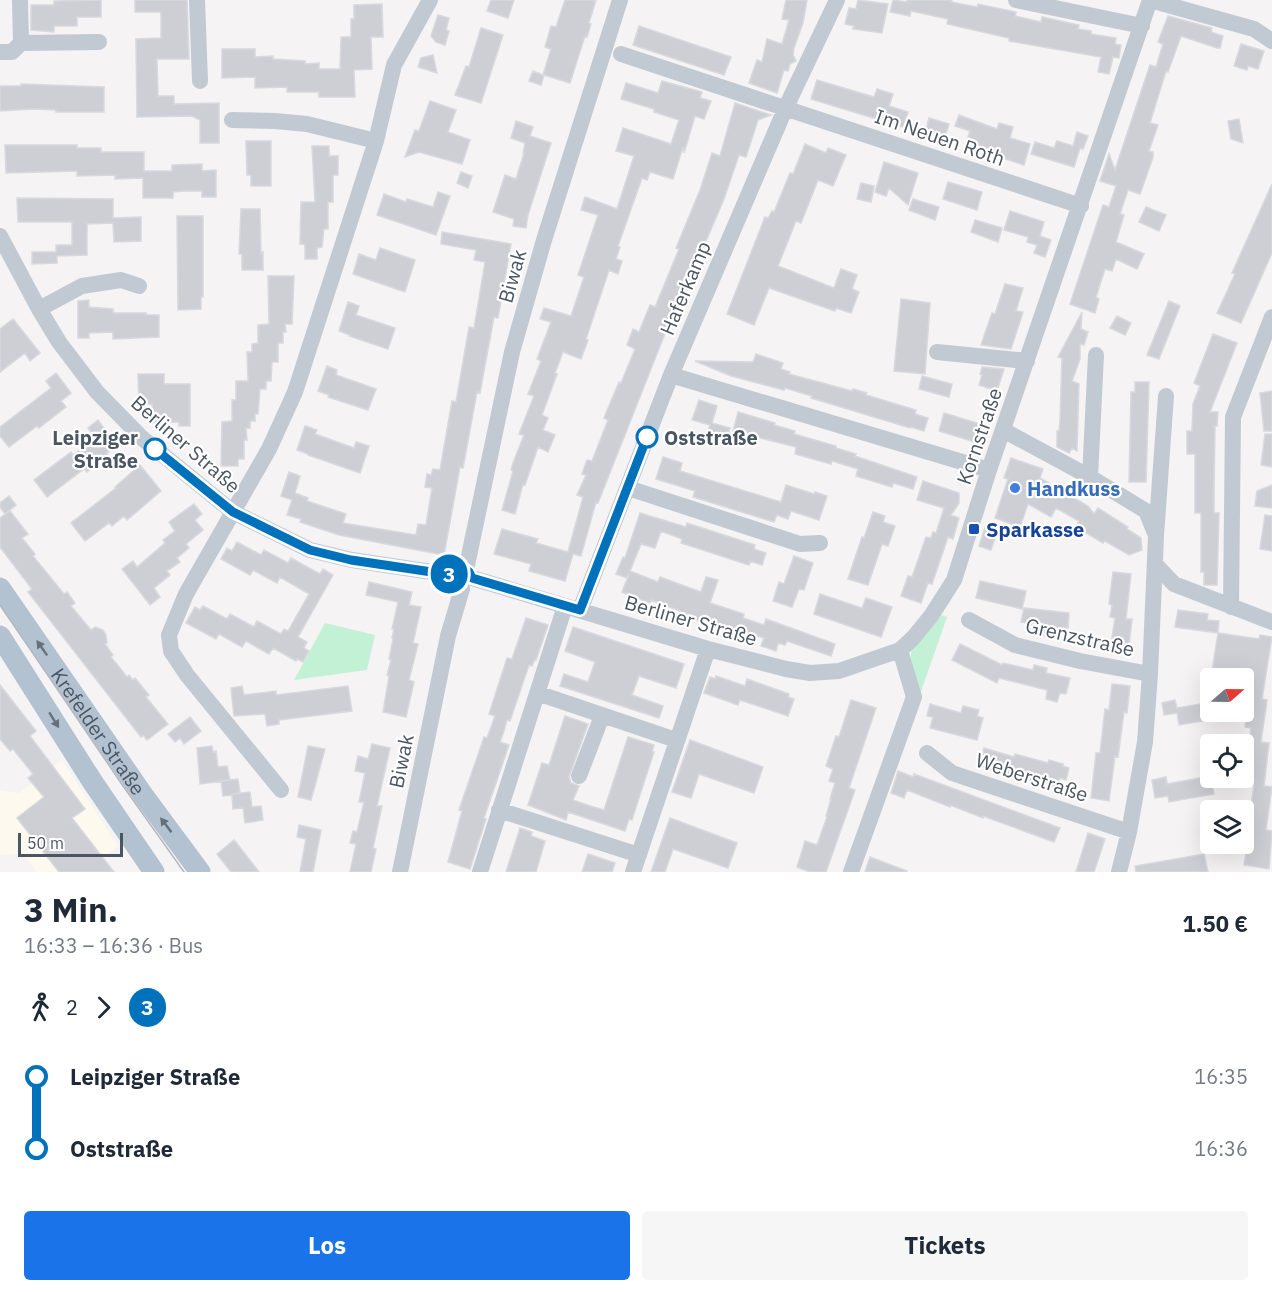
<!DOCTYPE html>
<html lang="de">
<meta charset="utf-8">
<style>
body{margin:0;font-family:"IBM Plex Sans",sans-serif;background:#f6f6f7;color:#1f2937;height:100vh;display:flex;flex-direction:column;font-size:22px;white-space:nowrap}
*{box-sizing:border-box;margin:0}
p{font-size:20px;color:#747a83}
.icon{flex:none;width:33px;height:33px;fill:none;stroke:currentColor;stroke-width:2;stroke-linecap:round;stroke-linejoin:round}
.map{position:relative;height:872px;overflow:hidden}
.sheet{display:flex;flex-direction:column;background:#fff;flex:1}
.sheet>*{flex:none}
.badge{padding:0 12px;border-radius:20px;font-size:21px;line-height:39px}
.needle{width:39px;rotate:70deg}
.controls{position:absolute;left:1200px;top:668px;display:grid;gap:12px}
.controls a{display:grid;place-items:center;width:54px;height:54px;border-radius:6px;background:#fff;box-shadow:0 6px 24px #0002;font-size:30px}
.scale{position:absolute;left:18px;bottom:15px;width:105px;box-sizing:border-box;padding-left:6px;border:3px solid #4a5661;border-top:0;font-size:16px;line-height:21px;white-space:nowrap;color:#4a5661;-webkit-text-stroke:4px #fff;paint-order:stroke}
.map>.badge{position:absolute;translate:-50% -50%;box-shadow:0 0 0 3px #fff}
.legs{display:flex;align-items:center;gap:9px;height:66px;padding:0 24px;font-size:20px}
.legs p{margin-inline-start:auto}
.summary{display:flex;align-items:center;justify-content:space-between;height:102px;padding:0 24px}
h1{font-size:33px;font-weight:800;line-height:45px}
.button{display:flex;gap:12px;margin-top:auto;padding:12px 24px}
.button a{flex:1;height:69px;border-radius:6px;background:#1a73e8;color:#fff;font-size:24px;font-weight:800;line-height:69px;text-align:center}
.button a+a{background:#f6f6f7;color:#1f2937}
ul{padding:0 24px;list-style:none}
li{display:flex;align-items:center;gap:21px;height:72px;font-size:22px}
li i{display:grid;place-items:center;width:9px;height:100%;margin:0 8px;background:currentColor}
li i::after{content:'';width:15px;height:15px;margin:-8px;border:4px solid;border-radius:50%;background:#fff}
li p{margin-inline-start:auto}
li:first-child i{background:linear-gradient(#0000 50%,currentColor 0)}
li:last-child i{background:linear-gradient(currentColor 50%,#0000 0)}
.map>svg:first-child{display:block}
</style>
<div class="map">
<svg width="1272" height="872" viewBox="0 0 1272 872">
<rect width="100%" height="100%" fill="#f5f3f3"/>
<path fill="#fdf9ef" d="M62,760L118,846L84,872H37L23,854L0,855V790L19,793Z"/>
<path fill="#c3f1d5" d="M942,615L947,617L918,700L911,659V649Z
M325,623L375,635L367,670L294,680Z"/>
<path fill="#cdcfd5" stroke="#d7d9de" stroke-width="1.5" d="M101,0V17H77V26H54V32L31,30V5H54V1Z
M135,0H187L189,59H157L158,96H174V104L219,103V143H200V120L192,116L137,117L136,39L161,38V12H135Z
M491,0H514L508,18L487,11Z
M565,0H596L589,23L591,24L587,37L585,36L570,83L544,75L541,85L529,81L533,71L543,75L551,49L545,47L551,26L556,27Z
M786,0H807L803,23L794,48L793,55L796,61L790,64L788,71L784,70L777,93L749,83L757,60L762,62L767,39L782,44L789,20L782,19Z
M858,0L888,4L882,33L853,29L854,26L845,24L849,8L856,9Z
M893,0L907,2V0H952L951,2L977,7L978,4L1016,12L1015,16L1041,22L1042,17L1079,25L1078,29L1091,31V34L1116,38L1115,44L1121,45L1119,58L1113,57L1109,74L1098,72L1101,57L1009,41V38L947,24L948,19L939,17L911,11L910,16L890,12Z
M382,4L383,37H371L372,69L354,70L355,97H319V92H287V87L255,88V77L222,78V49H255V57L273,56V59L305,61V64L319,63V69H340L341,37H351V19H354V5Z
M438,15L449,18L446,30L449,31L445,45L436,42L431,36Z
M1168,16L1212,28L1211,32L1223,36L1220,48H1217L1181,36L1168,72L1166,71L1150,123L1158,125L1149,151L1153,152V157L1144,183L1140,194L1128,190L1120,214L1124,215L1116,242L1144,254L1137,269L1116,259L1112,271L1105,269L1096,297L1099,299L1095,313L1070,304L1103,205L1109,207L1116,186L1100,181L1109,154L1115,170L1150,65L1156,67L1163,44L1158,42Z
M639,26L731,57L724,75L633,45Z
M481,28L503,35L481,103L455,95L466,66L469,67Z
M1241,44L1264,51L1258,69L1248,66L1247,70L1234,66Z
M433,55L437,73L418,67L421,58Z
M817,80L874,97L877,89L893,94L889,106L908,112L903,127L811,99Z
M662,81L702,92L700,98L711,101L704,119L695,116L684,153L683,147L673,179L650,172L647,180L642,178L618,246L620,247L616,259L622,261L618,274L609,270L586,339L588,340L581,359L563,352L555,373L557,374L542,415L548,418L543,430L555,435L548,452L538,447L525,485L523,484L515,514L502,510L513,471L511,470L513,463L524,435L519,434L534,396L528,394L541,361L537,359L551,322L540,319L544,308L571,316L584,277L578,275L598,215L581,210L585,197L617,209L634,156L616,151L623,128L671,144L679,120L654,112V109L621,99L626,83L658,93Z
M21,84L104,87V112H56V110L34,109L0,111V86H21Z
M430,101L456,110L448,132L470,140L462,164L419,152L405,157L415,130L419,131Z
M735,103L771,115L758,120L746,157L739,155L724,199L670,326H668L598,503L596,502L581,556L573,554L565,581L529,571L531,564L494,554L502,529L538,539L536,543L568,552L583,497L577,495L586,475L582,474L587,460L592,461L608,420L604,418L619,382L621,383L635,349L627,345L633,329L639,332L650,305L655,307L679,249L676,248L700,190L712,153L720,156Z
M959,115L997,129L999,123L1013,127L1010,138L1030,144L1024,165L965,146L970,131L955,126Z
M929,118L949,124L944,140L925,134Z
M1239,119L1243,143L1231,139L1228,121Z
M516,121L533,127L530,136L551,143L528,215L526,228L513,226L514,219L493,212L505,175L516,179L524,153H523L525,143L511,138Z
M1077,132L1088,136L1083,149L1080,148L1074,167L1031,154L1035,142L1054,148L1057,141L1073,146Z
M246,141H271V186H251V175H247Z
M805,144L826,153L828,148L846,155L833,186L818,180L801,223L796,221L778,266L834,288L841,269L857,275L852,289L859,292L851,313L836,308L835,311L769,288L754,325L727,314L765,217L768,218L772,211L774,212L790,173L793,174Z
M5,145H77V148H101V152H144V171H172V165L202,164V171L216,170V197H202V191H185L173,192V198H143V178L115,179V175L77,176V171L6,173Z
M312,146H329V156H338V175H333V202H328V229H324L322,247L317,248V259H305V244H300L301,202H315Z
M884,162L918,173L908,205L889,188L886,196L875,192Z
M461,172L472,176L468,188L457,183Z
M948,182L982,192L977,210L943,199Z
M861,183L874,186L871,202L857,199Z
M1272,184V253L1241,323L1217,313L1235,274L1232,273Z
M438,192L450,196L436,235L377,215L384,194L406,202L407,199L433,207Z
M17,198L113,199V218L141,217V241L114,242L113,223L87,224V255L57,256V263L32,264V252H56V245H72V222H18Z
M913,199L939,207L935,220L909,210Z
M1146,207L1166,215L1159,231L1139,222Z
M241,209H260L261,253L263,252V270H242V254H239Z
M1010,211L1044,222L1040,236L1051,240L1045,257L1034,253L1037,245L1027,242L1028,237L1004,230Z
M177,216H203V297H201V309L178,310Z
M975,220L1002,228L998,242L971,232Z
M442,232L511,244L498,318L494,317L480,393L477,392L463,468L460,467L444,555L339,535L300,522L301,519L287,515L292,500L281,496L289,472L300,476L295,493L308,498L307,501L346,514L343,523L416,535L418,524L426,525L432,488L425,487L427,474L431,475L433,469L440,470L452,401L456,402L469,327L474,328L485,262L474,260L476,250L441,244Z
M380,248L415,260L405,292L353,274L359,254L376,260Z
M268,276H294L292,324H285L286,332H283V343H278V362H272L271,381H266V389H260L258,414H255V421H250V428H246L247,440H244V459H238V466H221L222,422L232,421V400H236V381H248L247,352H252V344L258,343V325L269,324Z
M1005,284L1023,288L1016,311L1023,312L1011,349L981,345L992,313L995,314Z
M901,299L930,303L925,374L894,371Z
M89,300V307L113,309V313H146V315H159V337L113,339V332L89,333V338H78V301Z
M1169,301L1180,306L1159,359L1147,355Z
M348,302L359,306L356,315L395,328L388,349L349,336L350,335L339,331Z
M1082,312L1081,329L1088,332L1084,345L1080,344V359L1072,381L1079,384L1077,451L1072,448L1069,453L1057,447V431H1059L1060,420L1062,358L1058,357Z
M1117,316L1131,323L1125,335L1110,328Z
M13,319L40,353L30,361L25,353L0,372V329Z
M1213,334L1237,343L1210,412H1218L1217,426H1215L1214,490V513H1219L1217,585H1204V572H1201V513H1195V454H1187V431H1192L1193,404L1200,386L1194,383Z
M756,354L783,363L781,369L790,372L789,374L852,391L853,389L867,393L866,395L916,410L915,414L928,418L924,431L911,427L910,428L811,398L812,396L785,388L784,390L731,376L695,361L753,362Z
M327,366L337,370L336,375L376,389L368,410L328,397L329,395L318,391Z
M982,367L1004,369L997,391L979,385L982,375L980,374Z
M56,373L71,393L61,401L66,407L39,428L37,426L9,447L0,436V427L51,388L46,381Z
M138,374H164V384H190V426H179V422L152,423V404H139Z
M922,376L952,384L949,397L919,389Z
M1135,382H1149L1146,482H1129L1131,392H1135Z
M1272,391V431H1264L1260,393Z
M699,400L717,406L712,423L730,428L726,441L707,435L710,425L692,420Z
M738,412L775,423L774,425L795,431L794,434L836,446V448L856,454L855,456L917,477L913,489L893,483L892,487L856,476L858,469L832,461L831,464L795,454L796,447L733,431Z
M944,413L980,424L975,442L939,431Z
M98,420L117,446L107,453L108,455L87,472L84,469L47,497L34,480L71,452L73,455L95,438L88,428Z
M305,426L317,430L315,434L354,448L356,442L369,446L360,473L308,455V454L297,450Z
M1265,434H1272V467L1261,465Z
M663,457L682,463L680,471L781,502L786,485L814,494L815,492L827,496L819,520L791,511L788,519L777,515L774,522L693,497L695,491L656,479Z
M1011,458L1043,469L1040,478L1088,506L1094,514L1098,508L1128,527L1127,529L1141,538L1142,550L1129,555L1105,541L1103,543L1076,527L1079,521L1056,508L1051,517L1028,504L1020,527L995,518L1008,479L1004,478Z
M140,465L161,491L127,520L124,516L112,526L109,523L85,541L71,523L116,488L115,487Z
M923,481L959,493V503L951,515L959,518L953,539L948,537L932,584L928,583L921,603L901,596L908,576L912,577L926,537L931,538L933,532L936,533L944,508L917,500Z
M1272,485V508L1255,506L1257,491Z
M9,496L16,505L5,514L0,507V503Z
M194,504L202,514L195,520L203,530L186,544L189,548L177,558L180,562L167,571L170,575L154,588L160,597L150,605L122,569L133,561L137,567L165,543L163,540L175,531L169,522Z
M10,511L28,534L22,538L35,554L33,556L64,594L67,592L75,603L71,606L91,630L95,627L103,630L106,635L107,643L105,644L113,655L111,657L127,677L129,675L133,680L135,678L149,695L146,697L168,724L147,740L143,735L141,737L28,592L32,589L0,547V518Z
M873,512L885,516L883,522L895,526L888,546L882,544L868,585L848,579L862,537L864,538Z
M640,513L686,527L687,523L727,536L755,545L754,549L766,553L762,565L750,561L749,565L681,543L682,539L661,531L655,548L641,544L630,571L658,582L660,577L701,592L706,577L718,580L710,603L744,614L743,618L764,625L766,619L835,644L831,656L787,641L785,645L778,643L776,651L761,646L764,638L739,630L738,633L704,623L692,619L693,616L651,600L650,603L622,592L629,574L627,578L616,574L623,557L625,558Z
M1265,515L1272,516V551L1260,549Z
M985,528L997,532L991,550L979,546Z
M237,542L261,555L264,550L288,563L291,558L320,574L323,569L333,575L298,637L307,642L304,648L309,651L303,662L297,659L296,661L273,648L269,654L246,641L242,647L219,634L216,639L186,623L195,607L200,610L203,606L227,619L230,614L254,627L257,621L281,634L284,629L288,631L309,594L280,577L277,583L253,570L250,575L221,559L227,548L232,551Z
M794,556L813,563L804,590L799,589L792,607L773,601L779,582L784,584Z
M1113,572L1131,574L1126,619H1132L1129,646L1111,644L1115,618L1110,617L1112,605L1109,604Z
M980,581L1026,591L1022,609L976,598Z
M369,582L412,592L409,605L421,607L413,643L418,644L409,680L414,682L406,717L383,712L389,676L387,675L391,660L389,659L393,639L392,638L394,629H392L398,602L366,595Z
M820,594L862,608L866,598L892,607L881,637L814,614Z
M1024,608L1069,613L1068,628L1062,627L1061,637L1029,634L1030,623L1021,622Z
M1178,610L1208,614L1207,620L1219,621L1218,633L1259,639L1260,635L1272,637L1262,699L1267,700L1261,742L1269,743L1264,786L1272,787L1266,830L1272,831L1269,869L1244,865L1250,828H1245L1247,813H1250L1254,785H1251L1254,771L1244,769V755H1247L1251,728L1245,727L1250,691L1244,690V678H1213L1212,671L1218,633L1175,627Z
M526,618L548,625L536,660L535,659L532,666L529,665L510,721L507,720L504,731L500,742L509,745L484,818L486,819L470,869L448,862L462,811L459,810L484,737L487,738L495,716L489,714L507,658L512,659Z
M573,627L684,664L676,688L639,676L632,695L663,706L659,718L560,686L564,674L588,682L595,662L565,651Z
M960,644L1002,665L1003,663L1033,670L1034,665L1047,668L1046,673L1070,678L1066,694L1060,693L1057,702L1046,699L1047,690L999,678L997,683L952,660Z
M716,676L745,686L747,679L789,694L788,697L794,699L788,716L740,700L738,705L704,693L710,677L715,679Z
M1112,684L1130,686L1127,713L1124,712L1118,757L1115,756L1109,801L1091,798L1096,753H1100L1105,709L1109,710Z
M0,685L36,731L30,736L85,809L72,818L114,872H59L17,818L44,797L28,778L33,774L13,749L10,751L0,739Z
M242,686L244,695L276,691V695L348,686L352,711L279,720V724L267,726L265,714L234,716L231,688Z
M851,700L876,708L849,788L855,790L826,872H810L797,867L805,841L817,845L827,817L826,816L831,799H830L835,783L829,781L833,769L826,766L836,736L839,737Z
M1175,700L1177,708L1206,703L1209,720L1179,725L1177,713L1164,715L1162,703Z
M930,704L961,713L963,706L979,710L977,716L983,718L977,740L930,728L933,717L927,716Z
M565,716L588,724L569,777L571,783L579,786L573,800L590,806L604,810L628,737L654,745L652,752H654L638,801L632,820L629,819L625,831L568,812L566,820L528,805L542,763L549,765Z
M190,717L201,731L184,744L180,738L175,742L168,734Z
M690,740L763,767L754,793L699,774L691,798L672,792Z
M372,744L390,748L377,806H382L373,848L376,849L371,872H350L356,844L350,843L353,831L357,832L364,802H359L365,773L355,771L358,756L368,759Z
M212,746L213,752L216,751L218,767L227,766L230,780L200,784L197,748Z
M308,746L325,749L311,800L298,797Z
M984,748L1014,757L1015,754L1048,763L1049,760L1063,764V766L1069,768L1066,780L1060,778L1058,788L980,766Z
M898,771L913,777L914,774L1060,828L1054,842L983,816V818L950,805V807L907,790L904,798L891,793Z
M1210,776L1214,794L1169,802L1168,796L1155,798L1152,780L1166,777L1167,784Z
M238,779L240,793L233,794L250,792L252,807L261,806L263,820L245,823L243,808L233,809L232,795L223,796L221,781Z
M670,818L737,843L728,868L673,849L665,872H651Z
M299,825L321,830L313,872H300L306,839L297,837Z
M520,828L532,832L531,836L545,841L536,872H506Z
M1088,833L1105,839L1094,872H1076Z
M234,840L242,850L259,872H231L217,854Z
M588,854L615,863L612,872H582Z
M1204,854L1208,872H1136L1135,866Z
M870,857L907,871L906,872H865Z"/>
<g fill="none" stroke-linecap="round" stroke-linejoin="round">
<path stroke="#c1cad2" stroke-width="16" d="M20,0L21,43
M197,0L200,81
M1016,0L1142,26
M1150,0L1254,29L1272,41
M0,52H12L21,43L99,42
M621,54L1081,206
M232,120L275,121L307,124L376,141
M0,236L39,309L59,342L97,392L142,438L233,512L310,550L352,560L452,575
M39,309L82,286L121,280L139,286
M937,352L1027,361
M671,375L989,470
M1003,430L1090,477L1146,511L1155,533
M1090,477L1096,355
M628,488L800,544L820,543
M1156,565L1174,584L1272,622
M466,570L512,352L544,240L620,0
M472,578L708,649L786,669L810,673L839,671L900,650
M1231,607L1233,417L1272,317
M580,610L671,375L786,107L837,0
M969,620L1015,645L1080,661L1150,674
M537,693L676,740
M927,753L952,773L1129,832
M579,776L602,716
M281,790L187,675L171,651L169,635L186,594L269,449L295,392L376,141L394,65L430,0
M499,810L639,855
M400,872L448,636L462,589
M480,872L565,606
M633,872L708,649
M851,872L914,697L900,650L913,638L931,616L954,580L989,470L1150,0
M1119,872L1129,832L1145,742L1150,674L1156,536L1166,396"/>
<g stroke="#b3c2d1" stroke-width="21">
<path id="s1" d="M0,588L143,795L200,872"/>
<path d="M0,636L92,781L154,872"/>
</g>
<path stroke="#b5b8bd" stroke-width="1.5" d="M0,605L123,786L184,872"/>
</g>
<defs><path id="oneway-solid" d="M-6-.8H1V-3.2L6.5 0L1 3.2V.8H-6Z" transform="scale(1.5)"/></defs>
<g fill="#64717d">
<use href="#oneway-solid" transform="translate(42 648) rotate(-125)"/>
<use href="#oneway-solid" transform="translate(54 720) rotate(58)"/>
<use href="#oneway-solid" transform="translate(166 825) rotate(-127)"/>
</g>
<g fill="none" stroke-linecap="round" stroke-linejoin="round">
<g stroke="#fff" stroke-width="14">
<path id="line-1" d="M155,449L233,512L310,550L351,560L452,575C457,569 462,567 469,572L472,578L580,610L647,437"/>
</g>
<use href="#line-1" stroke="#0072bc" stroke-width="9"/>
</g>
<g fill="#fff" stroke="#0072bc" stroke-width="3">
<circle cx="647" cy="437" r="10"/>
<circle cx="155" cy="449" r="10"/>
</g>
<circle fill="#3f7fe0" stroke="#fff" stroke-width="2" cx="1015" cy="488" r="6"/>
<rect fill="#1a4fb4" stroke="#fff" stroke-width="2" x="968" y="523" width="12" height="12" rx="3"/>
<g text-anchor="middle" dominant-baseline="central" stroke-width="4.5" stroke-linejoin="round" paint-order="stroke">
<g font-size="20" fill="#4a5661" stroke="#fff">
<text transform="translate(940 137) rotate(19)">Im Neuen Roth</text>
<text transform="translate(512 276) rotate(-74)">Biwak</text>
<text transform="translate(685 288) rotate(-67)">Haferkamp</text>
<text transform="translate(979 436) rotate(-71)">Kornstraße</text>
<text transform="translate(186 444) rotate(41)">Berliner Straße</text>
<text transform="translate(691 620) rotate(16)">Berliner Straße</text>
<text transform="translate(1080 637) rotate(13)">Grenzstraße</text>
<text stroke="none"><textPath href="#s1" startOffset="174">Krefelder Straße</textPath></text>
<text transform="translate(401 761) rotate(-78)">Biwak</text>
<text transform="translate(1032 777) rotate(18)">Weberstraße</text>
</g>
<g font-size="20" font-weight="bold" fill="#4a5661" stroke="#fff" text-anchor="end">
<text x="138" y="437">Leipziger<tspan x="138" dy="23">Straße</tspan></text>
<text x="664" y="437" text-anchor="start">Oststraße</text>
</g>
<g font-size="20" font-weight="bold" fill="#366cbe" stroke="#fff" text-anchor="start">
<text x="1027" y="488">Handkuss</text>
</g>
<g font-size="20" font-weight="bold" fill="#164399" stroke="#fff" text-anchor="start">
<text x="986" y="529">Sparkasse</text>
</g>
</g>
</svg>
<div class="controls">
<a><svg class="needle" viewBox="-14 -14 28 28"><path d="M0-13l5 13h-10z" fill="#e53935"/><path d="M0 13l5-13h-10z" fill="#747a83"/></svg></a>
<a><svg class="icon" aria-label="locate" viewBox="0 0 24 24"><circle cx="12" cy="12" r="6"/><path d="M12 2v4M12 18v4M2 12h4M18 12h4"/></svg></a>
<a><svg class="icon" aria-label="layers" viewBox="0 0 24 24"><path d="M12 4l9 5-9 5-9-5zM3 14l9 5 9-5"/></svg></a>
</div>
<div class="scale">50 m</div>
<b class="badge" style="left:449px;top:574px;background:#0072bc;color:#fff">3</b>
</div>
<section class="sheet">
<div class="summary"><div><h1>3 Min.</h1><p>16:33 – 16:36 · Bus</p></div><b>1.50 €</b></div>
<div class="legs"><svg class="icon" aria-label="walk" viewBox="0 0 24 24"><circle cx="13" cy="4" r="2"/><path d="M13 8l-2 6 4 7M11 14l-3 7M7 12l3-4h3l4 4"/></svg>2<svg class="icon" aria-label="forward" viewBox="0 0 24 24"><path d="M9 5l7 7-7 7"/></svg><b class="badge" style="background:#0072bc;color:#fff">3</b></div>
<ul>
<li><i style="color:#0072bc"></i><b>Leipziger Straße</b><p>16:35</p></li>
<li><i style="color:#0072bc"></i><b>Oststraße</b><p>16:36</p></li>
</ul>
<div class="button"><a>Los</a><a>Tickets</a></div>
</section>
